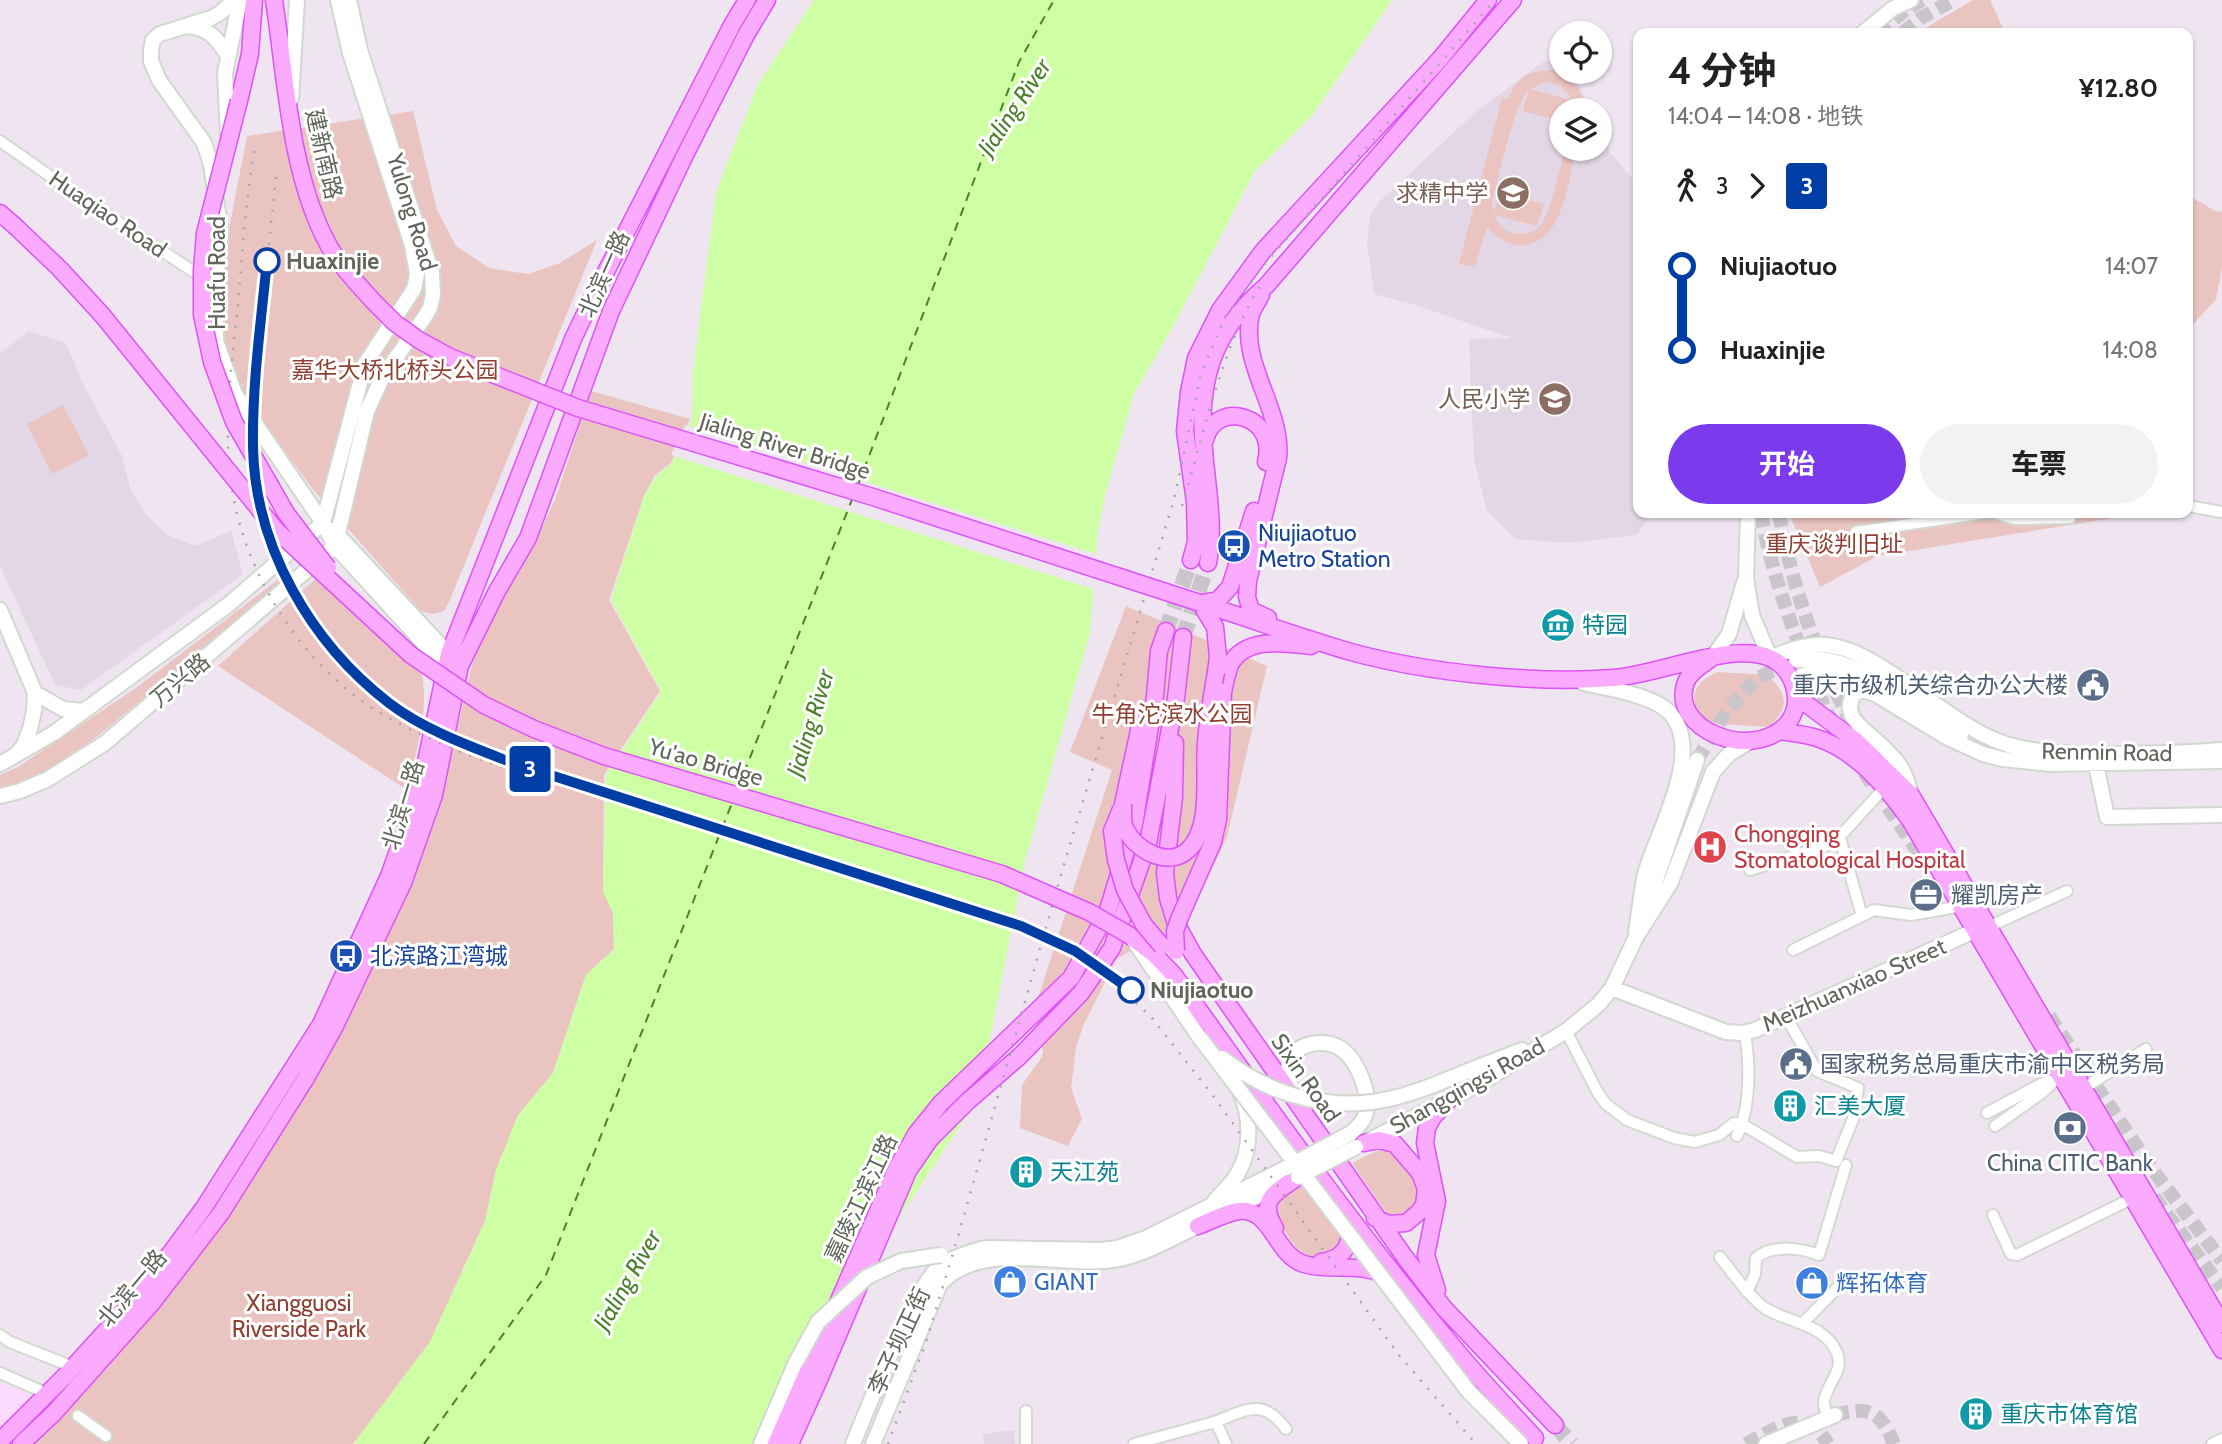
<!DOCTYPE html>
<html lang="zh">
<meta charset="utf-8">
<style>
body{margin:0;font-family:Cabin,"Noto Sans SC",sans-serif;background:#f2f2f2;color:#222;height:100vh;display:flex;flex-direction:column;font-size:26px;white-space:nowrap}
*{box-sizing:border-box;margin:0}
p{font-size:23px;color:#767676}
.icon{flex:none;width:38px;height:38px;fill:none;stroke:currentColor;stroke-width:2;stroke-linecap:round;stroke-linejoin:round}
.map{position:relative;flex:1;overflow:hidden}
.side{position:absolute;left:1633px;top:28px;width:560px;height:490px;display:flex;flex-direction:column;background:#fff;border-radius:14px;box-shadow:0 2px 5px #0004}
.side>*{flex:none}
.badge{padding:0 14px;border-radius:5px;font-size:24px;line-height:46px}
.tools{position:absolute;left:1549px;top:21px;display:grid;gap:14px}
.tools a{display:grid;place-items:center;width:63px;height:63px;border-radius:50%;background:#fff;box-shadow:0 2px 5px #0004;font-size:35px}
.map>.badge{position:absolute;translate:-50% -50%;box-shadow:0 0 0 4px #fff}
.legs{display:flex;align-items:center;gap:10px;height:77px;padding:0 35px;font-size:23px}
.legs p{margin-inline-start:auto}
.summary{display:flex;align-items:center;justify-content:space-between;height:119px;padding:0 35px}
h1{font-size:38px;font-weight:700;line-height:52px}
.button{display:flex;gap:14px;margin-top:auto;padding:14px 35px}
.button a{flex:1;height:80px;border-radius:42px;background:#7c3aed;color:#fff;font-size:28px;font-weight:700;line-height:80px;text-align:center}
.button a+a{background:#f2f2f2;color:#222}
ul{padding:0 35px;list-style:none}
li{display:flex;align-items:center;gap:24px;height:84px;font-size:26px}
li i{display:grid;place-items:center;width:10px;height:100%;margin:0 9px;background:currentColor}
li i::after{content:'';width:18px;height:18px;margin:-9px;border:5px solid;border-radius:50%;background:#fff}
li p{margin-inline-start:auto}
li:first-child i{background:linear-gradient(#0000 50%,currentColor 0)}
li:last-child i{background:linear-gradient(currentColor 50%,#0000 0)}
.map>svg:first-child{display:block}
</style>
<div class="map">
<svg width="2222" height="1444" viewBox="0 0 2222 1444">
<rect width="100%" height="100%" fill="#eee5f0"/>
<path fill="#fadaff" d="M0,1380L35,1398L0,1432Z"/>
<path fill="#e4d7e5" d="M1544,61H1558L1561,62V72H1572L1591,110H1561V149H1600V128L1610,152L1638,185V513H1652L1637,535L1571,543L1515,539L1487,511L1474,460L1469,339L1512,338L1409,303L1374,294L1367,243L1370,215L1380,201L1477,111Z
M28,331L66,343L81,380L122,456L130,488L147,516L168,535L195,546L231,531L243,574L81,690L55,685L0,566V354Z
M1014,1430L1015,1444H984L983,1434Z"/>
<path fill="#e9c4c0" d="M1973,0H1990L2005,33H1917Z
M1556,70C1573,79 1583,91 1586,110H1574C1572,94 1563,84 1546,82L1530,89L1571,100L1568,110H1561V121L1523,111L1529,90C1515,100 1497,183 1492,204L1494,213L1500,192L1544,204L1537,226L1494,215C1498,224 1503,230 1513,233C1522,235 1532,233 1539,227C1550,218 1560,165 1565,149H1576C1568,180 1564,240 1525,245C1508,247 1497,238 1487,227L1475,267L1459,264L1502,98L1508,99C1518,75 1531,70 1556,70Z
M413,111L437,210L456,246L489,268L528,274L560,263L597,240L449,602L444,611L432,614L421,611L312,488L242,393L222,342L223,285L229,229L247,136Z
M2188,195L2215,211L2222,212V267L2216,299L2188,330Z
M591,391L690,419L671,463L655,475L644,496L609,600L660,691L604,775L603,891L613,913L614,949L586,975L553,1073L518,1115L496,1170L485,1221L430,1342L353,1444H30L228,1215L441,797L472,665L500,598L536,540L555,500Z
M63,405L89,455L52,474L27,424Z
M1789,513H2115L2113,518L1878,556L1820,587Z
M288,572L292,577L95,738L41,774L0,789V775L18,767L136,688Z
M320,575C335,588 412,647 417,658C434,700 416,749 407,790L218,666Z
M1126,606L1267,666L1227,837L1186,924L1166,940L1130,951L1116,960L1084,1024L1076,1047L1071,1088L1082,1119L1068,1146L1020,1128L1022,1085L1042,1057L1043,1051L1037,1024L1038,998L1112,770L1070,752Z
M1717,672L1768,675C1788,697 1790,706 1769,727L1706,723C1687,702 1691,684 1717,672Z
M1385,1147L1397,1150L1418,1180L1417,1201L1405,1213L1392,1217L1385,1211L1352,1163Z
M1298,1186H1305L1340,1231C1341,1241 1339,1250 1329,1254C1322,1256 1315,1259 1308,1256C1296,1252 1271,1215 1277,1202C1280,1195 1291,1190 1298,1186Z"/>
<path fill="#ceffa5" d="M814,0H1392L1311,117L1255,171L1171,330L1134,394L1105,495L1097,537L1090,633L1025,861L978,1099L905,1209L782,1374L767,1444H353L430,1342L485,1221L496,1170L518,1115L553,1073L586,975L614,949L613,913L603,891L606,775L661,691L611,600L644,496L656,476L672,463L692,419L693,373L716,192L758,84Z"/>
<path fill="#eee5f0" d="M685,425L1099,555L1097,590L671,455Z"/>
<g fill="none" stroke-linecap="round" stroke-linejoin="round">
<path stroke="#4d812d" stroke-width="2" stroke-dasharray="9 7" stroke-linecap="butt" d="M858,485L1019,62L1054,0
M738,788L853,497
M424,1444L546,1275L732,803"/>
<path stroke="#cac5cb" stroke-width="14" stroke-dasharray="14 7" stroke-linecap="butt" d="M1878,33L1905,10L1922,0
M1903,33L1921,18L1953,0
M1761,513C1773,582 1799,647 1826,711L1833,722
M1779,513C1792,586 1817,658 1852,724
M1697,760L1726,712L1756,679L1790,662
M1864,772L1939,883
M2049,1016L2152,1169L2222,1261
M2154,1197L2222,1288
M1835,1415C1870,1405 1881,1412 1894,1444
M1746,1444C1776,1429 1805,1405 1828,1444"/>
<path stroke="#cac5cb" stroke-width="16" stroke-dasharray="16 8" stroke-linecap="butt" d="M1166,631L1191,560
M1183,637L1208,563
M1555,1425L1572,1444"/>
<g stroke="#d4d9d2" stroke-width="14">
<path id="street" d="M0,141L84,200L205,279
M2188,506L2222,512
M1994,513L2014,519L2070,518L2071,513
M1856,532L1985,513
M1840,838L1862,916
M1750,870L1834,843L1885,787
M1984,929L2067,891
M1793,950L1874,910L1911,915L1962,906
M1566,1031L1598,1093L1606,1104L1627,1120L1674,1138L1695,1142L1719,1135L1734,1123L1742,1124L1797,1157L1819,1156L1836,1161L1853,1119L1858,1088L1817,1071L1786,1017
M2084,1088L2146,1049
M1987,1113L2041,1084L2062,1077
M1995,1126L2043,1092L2053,1082
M1737,1136C1751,1105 1750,1066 1745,1032
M1993,1215L2011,1254L2017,1255L2133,1198
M1720,1257C1733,1273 1745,1292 1762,1306C1784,1323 1825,1322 1837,1353C1845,1372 1825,1384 1824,1403C1824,1408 1827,1414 1828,1418
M1747,1292L1755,1274L1756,1258C1772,1244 1801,1248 1819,1255L1846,1165
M1803,1323L1840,1285
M0,1335L10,1342L73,1367
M0,1373L39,1390
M1026,1411V1444
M78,1416L106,1436
M1211,1423C1245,1412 1261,1395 1286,1429
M1134,1444L1211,1423L1217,1424L1226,1444
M2212,1444L2222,1439"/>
</g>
<g stroke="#d1d8cf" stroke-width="18">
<path id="secondary" d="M235,0L220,13L211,18L160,34L153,40L151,50V61L159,80L204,143L211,164L221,233L216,274V341L235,394L323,523L335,546L451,673
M187,26C208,27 218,39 228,56
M1863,33L1892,9L1911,0
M291,99L297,0
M228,135L225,73L240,0
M1748,513L1746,578L1752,615L1770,658C1785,652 1799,646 1816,645C1876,641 1947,728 2009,745C2041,754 2076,754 2110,754C2147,754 2184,753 2222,750
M323,523L365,364L414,289L417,274L412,245L350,53L338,0
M333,530L455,661
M0,610L35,693L34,711L30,729L24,745L17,754
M1713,657L1729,634L1744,583
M1796,660C1806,660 1818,658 1828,660C1876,669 1921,710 1961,735
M1792,680L1816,670L1844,675L1948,738L1983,754L2002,759L2051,764L2222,761
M1583,683C1607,688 1652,695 1669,712C1706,750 1657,831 1645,874C1641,893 1639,913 1636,933
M35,693L63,709L84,711
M1874,694L1864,690L1855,693C1839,714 1864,730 1879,743C1886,749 1892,756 1898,763C1905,772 1908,784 1911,795
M0,764L54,733L228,605L323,523
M2096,765L2107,817L2222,815
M0,796L20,791L48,779L105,743L335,546L367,411L383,376L424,318L430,308L433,295L432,273L360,50L349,0
M1648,903L1697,760
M1134,941L1200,1038
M1612,988L1726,1032L1742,1033L1755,1030L1976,930
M1468,1071L1522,1050
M1294,1095C1289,1084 1285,1069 1291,1058C1299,1042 1326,1039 1340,1048C1358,1060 1372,1095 1365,1116C1362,1123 1357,1128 1351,1133
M1368,1141L1477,1085L1566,1031L1599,1004L1612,988L1636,937L1670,884L1713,772L1729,754L1749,742
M1213,1203C1221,1193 1232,1184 1238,1173C1252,1149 1251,1116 1240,1092
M1226,1212L1280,1185
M761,1444L796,1362
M853,1444C867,1410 916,1284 940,1266C953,1257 970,1252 985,1248L1101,1250L1117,1248L1146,1238L1286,1168
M873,1444L940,1284C983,1237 1064,1270 1120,1259C1151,1252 1179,1234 1208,1221
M1766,1444L1835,1415"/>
</g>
<g stroke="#dd53fa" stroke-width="19">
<path id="primary" d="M274,0C286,79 290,176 329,246C341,267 358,284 373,301
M239,101L250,54L254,0
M0,213L16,227
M1261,295C1258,301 1253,308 1251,314C1239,364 1283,409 1278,458L1248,581L1247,597L1251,610L1268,618
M1205,440C1215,399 1278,414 1266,462
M1191,560L1196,542L1195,502L1185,431L1189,392L1196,358L1220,310L1263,251L1440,59L1488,0
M1208,563C1215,525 1207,488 1204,450C1197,382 1213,331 1266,286L1513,0
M1200,603C1250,619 1300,637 1351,652C1428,673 1535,684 1614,678C1657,675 1732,641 1770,658C1795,669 1805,705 1786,725C1751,762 1668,729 1686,682C1690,671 1704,664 1713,657
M1200,603L1215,627L1218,657L1216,672
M1202,603L1218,600L1230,587L1254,511
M1223,692C1225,683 1227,673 1230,665C1245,636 1285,643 1311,646
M1797,697L1856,741L1911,795L2222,1324
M1779,731C1792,733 1805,734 1817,738C1857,751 1887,788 1910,820L2222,1350
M1175,743L1174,797L1165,873L1168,898L1175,921L1193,954L1404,1256L1444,1308L1555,1425
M1123,804L1141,721
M1129,935L1155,955L1174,975C1262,1098 1349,1222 1446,1338C1474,1373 1505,1405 1535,1438
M1364,1143L1379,1140L1395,1144L1420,1173L1426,1189L1424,1205L1419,1212L1406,1223L1389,1224L1375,1218
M1198,1226C1211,1221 1225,1213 1239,1211C1272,1208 1275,1255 1304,1264C1330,1272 1358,1262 1385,1275
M1275,1228C1257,1199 1276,1192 1298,1177
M1321,1262C1343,1259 1351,1247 1350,1226
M1437,1290L1426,1255L1437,1201L1425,1143L1427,1128L1433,1117L1449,1100
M0,1441L65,1376L144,1289L203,1209L321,1024L389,876L420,789L449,654L573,339L591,301L732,25L747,0
M21,1444L54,1413L152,1303L221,1213L306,1078L335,1026L403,883L434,795L460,666L496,593L528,538L611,311L684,157L746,35L767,0
M776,1444L896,1170L916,1134L941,1103L1071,978L1107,913L1134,825L1155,696L1159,651L1166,631
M790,1444L818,1382L908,1171L930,1139L967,1102L1020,1056L1081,993L1112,948L1148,843L1176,698L1183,637"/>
</g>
<use href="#street" stroke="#fff" stroke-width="10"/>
<use href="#secondary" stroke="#fff" stroke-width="14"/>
<use href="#primary" stroke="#faaaff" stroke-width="16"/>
<path stroke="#a6a8a5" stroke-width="2.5" stroke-dasharray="2 9" stroke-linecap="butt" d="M254,151C246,201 242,253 238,304C232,360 224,417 230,474C239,560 290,648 359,699C395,725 437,742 478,759L1009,928L1052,945L1090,966L1128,995L1152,1018L1214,1097L1398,1354L1476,1444
M276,177C270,231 265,286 260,341C256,378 251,416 254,452C260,551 311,642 388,703C408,718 432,728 453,738
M1182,506C1204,434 1222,345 1262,283
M888,1444L926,1342L957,1240L1065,861L1174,499L1201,374L1225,317L1262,267L1495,0"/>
<g stroke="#d1d8cf" stroke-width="18" stroke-linecap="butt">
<path id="secondary-bridge" d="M1200,1038L1469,1392L1521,1444
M1222,1058C1273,1098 1338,1114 1401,1096C1424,1090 1446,1080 1468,1071
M1286,1168L1351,1133
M1298,1177L1356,1147
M796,1362L818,1322L867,1277L901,1261L941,1255"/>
</g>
<g stroke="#dd53fa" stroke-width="19" stroke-linecap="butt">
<path id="primary-bridge" d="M239,101L205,233L202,271V315L212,362L234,422L286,513L328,568
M16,227L60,269L103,316L276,530L411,655L484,705L534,729L604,756L1002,874L1089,912L1129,935
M373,301L395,323L419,340L450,357L578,408L873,497L1200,603
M1123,804C1123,812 1122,823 1126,830C1136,851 1169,868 1188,850C1213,827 1203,773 1206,742C1208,719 1212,695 1216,672
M1121,809L1112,831L1116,860L1125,890L1144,925L1162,946
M1176,951L1175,931L1180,917L1213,842L1218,819L1223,692"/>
</g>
<use href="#secondary-bridge" stroke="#fff" stroke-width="14"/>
<use href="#primary-bridge" stroke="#faaaff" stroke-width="16"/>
</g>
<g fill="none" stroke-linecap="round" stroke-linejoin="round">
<g stroke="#fff" stroke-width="16">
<path id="line-1" d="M267,261C261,322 252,385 253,447C255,547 311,643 389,703C424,730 472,747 513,763L1021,926L1075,951L1131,990"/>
</g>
<use href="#line-1" stroke="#003da5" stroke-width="10"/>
</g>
<defs>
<g id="school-disc" transform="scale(1.75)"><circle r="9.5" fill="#8d6e63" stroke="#fff"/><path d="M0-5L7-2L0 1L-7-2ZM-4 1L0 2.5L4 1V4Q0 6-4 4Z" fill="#fff"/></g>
<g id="bus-disc" transform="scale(1.75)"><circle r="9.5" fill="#1a4fb4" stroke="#fff"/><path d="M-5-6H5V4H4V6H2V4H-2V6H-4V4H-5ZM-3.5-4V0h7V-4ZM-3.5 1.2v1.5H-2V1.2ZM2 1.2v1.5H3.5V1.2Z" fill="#fff"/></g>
<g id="museum-disc" transform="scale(1.75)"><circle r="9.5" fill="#0f9aa8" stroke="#fff"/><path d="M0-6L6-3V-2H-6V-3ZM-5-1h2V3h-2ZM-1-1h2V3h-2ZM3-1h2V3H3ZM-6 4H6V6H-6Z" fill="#fff"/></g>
<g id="civic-disc" transform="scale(1.75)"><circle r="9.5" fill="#5c6f8a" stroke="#fff"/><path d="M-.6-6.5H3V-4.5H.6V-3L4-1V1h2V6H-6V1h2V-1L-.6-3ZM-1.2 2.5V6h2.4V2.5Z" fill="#fff"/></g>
<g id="hospital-disc" transform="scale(1.75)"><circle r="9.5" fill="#e0444e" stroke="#fff"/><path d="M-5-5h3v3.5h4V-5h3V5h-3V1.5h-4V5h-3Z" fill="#fff"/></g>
<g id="office-disc" transform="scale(1.75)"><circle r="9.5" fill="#5c6f8a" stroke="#fff"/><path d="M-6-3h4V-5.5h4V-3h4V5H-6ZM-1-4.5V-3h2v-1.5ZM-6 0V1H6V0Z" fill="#fff"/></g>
<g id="building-disc" transform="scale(1.75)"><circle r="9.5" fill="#0f9aa8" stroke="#fff"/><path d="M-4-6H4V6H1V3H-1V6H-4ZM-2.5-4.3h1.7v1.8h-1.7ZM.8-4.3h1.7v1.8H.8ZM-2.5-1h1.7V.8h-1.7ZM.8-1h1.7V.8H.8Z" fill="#fff"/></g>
<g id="bank-disc" transform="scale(1.75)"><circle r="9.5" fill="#5c6f8a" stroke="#fff"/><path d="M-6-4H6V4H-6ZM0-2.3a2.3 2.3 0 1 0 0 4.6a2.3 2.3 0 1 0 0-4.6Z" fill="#fff"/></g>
<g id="shop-disc" transform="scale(1.75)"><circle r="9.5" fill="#3f7fe0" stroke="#fff"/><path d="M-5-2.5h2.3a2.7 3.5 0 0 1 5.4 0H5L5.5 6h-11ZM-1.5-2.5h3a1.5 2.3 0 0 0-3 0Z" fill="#fff"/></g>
</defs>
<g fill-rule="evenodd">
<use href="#school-disc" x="1513" y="193"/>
<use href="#school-disc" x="1555" y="399"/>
<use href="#bus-disc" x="1234" y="546"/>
<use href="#museum-disc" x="1558" y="625"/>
<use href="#civic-disc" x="2093" y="685"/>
<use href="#hospital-disc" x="1710" y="847"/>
<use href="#office-disc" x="1926" y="895"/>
<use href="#bus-disc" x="346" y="956"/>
<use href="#civic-disc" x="1796" y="1064"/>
<use href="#building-disc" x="1790" y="1106"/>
<use href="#bank-disc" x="2070" y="1128"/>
<use href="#building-disc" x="1026" y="1172"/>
<use href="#shop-disc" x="1010" y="1282"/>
<use href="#shop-disc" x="1812" y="1283"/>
<use href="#building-disc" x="1976" y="1414"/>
</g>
<g fill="#fff" stroke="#003da5" stroke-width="3.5">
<circle cx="267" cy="261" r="12"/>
<circle cx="1131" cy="990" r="12"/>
</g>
<g text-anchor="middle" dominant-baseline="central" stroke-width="6" stroke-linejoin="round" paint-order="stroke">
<g font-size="23" fill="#60665c" stroke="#fff">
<text transform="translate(324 154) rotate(77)">建新南路</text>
<text transform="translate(412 212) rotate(73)">Yulong Road</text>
<text transform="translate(108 214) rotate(34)">Huaqiao Road</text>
<text transform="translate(217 273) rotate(-90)">Huafu Road</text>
<text transform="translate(604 274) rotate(-66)">北滨一路</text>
<text transform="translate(785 446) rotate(17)">Jialing River Bridge</text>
<text transform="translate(180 680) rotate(-40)">万兴路</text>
<text transform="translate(2107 752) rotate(1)">Renmin Road</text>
<text transform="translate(706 762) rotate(16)">Yu'ao Bridge</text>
<text transform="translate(403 805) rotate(-73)">北滨一路</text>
<text transform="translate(1854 985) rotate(-24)">Meizhuanxiao Street</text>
<text transform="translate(1306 1078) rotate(55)">Sixin Road</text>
<text transform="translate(1467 1086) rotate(-29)">Shangqingsi Road</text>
<text transform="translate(861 1198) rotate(-65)">嘉陵江滨江路</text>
<text transform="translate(132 1288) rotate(-50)">北滨一路</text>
<text transform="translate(899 1341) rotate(-65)">李子坝正街</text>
</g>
<g font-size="23" fill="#785e54" stroke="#fff" text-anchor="end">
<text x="1488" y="193">求精中学</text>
<text x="1530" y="399">人民小学</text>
</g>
<g font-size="23" font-weight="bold" fill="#60665c" stroke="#fff" text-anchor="start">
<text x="286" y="261">Huaxinjie</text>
<text x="1150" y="990">Niujiaotuo</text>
</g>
<g font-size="23" fill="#8f4032" stroke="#fff">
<text x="395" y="370">嘉华大桥北桥头公园</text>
<text x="1834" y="544">重庆谈判旧址</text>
<text x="1172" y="714">牛角沱滨水公园</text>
<text x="299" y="1303">Xiangguosi<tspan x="299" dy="26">Riverside Park</tspan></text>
</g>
<g font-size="23" fill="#164399" stroke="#fff" text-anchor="start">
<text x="1258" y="533">Niujiaotuo<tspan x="1258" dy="26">Metro Station</tspan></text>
<text x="370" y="956">北滨路江湾城</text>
</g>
<g font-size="23" fill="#0d838f" stroke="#fff" text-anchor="start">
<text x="1582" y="625">特园</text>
<text x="1814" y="1106">汇美大厦</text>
<text x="1050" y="1172">天江苑</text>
<text x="2000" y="1414">重庆市体育馆</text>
</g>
<g font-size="23" fill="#4e5e75" stroke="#fff" text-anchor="start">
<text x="2068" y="685" text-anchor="end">重庆市级机关综合办公大楼</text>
<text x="1951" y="895">耀凯房产</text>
<text x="1820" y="1064">国家税务总局重庆市渝中区税务局</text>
<text x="2070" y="1163" text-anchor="middle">China CITIC Bank</text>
</g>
<g font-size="23" fill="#be3a42" stroke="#fff" text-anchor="start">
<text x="1734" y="834">Chongqing<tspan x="1734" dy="26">Stomatological Hospital</tspan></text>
</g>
<g font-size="23" fill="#366cbe" stroke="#fff" text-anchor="start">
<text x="1034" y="1282">GIANT</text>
<text x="1836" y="1283">辉拓体育</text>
</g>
<g font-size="24" font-style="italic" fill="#4d812d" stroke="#fff">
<text transform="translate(1014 107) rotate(-56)">Jialing River</text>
<text transform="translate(810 723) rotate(-73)">Jialing River</text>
<text transform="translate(627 1280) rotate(-60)">Jialing River</text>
</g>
</g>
</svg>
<div class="tools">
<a><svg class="icon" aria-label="locate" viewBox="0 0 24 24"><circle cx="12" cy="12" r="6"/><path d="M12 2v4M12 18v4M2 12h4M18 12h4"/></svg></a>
<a><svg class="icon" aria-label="layers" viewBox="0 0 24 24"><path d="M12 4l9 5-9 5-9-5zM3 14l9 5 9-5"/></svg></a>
</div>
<b class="badge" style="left:530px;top:769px;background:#003da5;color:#fff">3</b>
<section class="side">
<div class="summary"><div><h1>4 分钟</h1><p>14:04 – 14:08 · 地铁</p></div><b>¥12.80</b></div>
<div class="legs"><svg class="icon" aria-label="walk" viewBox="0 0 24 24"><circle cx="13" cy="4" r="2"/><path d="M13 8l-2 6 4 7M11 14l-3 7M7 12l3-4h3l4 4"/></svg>3<svg class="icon" aria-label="forward" viewBox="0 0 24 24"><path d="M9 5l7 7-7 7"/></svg><b class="badge" style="background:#003da5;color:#fff">3</b></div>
<ul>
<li><i style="color:#003da5"></i><b>Niujiaotuo</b><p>14:07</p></li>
<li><i style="color:#003da5"></i><b>Huaxinjie</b><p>14:08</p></li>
</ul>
<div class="button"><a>开始</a><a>车票</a></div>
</section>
</div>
